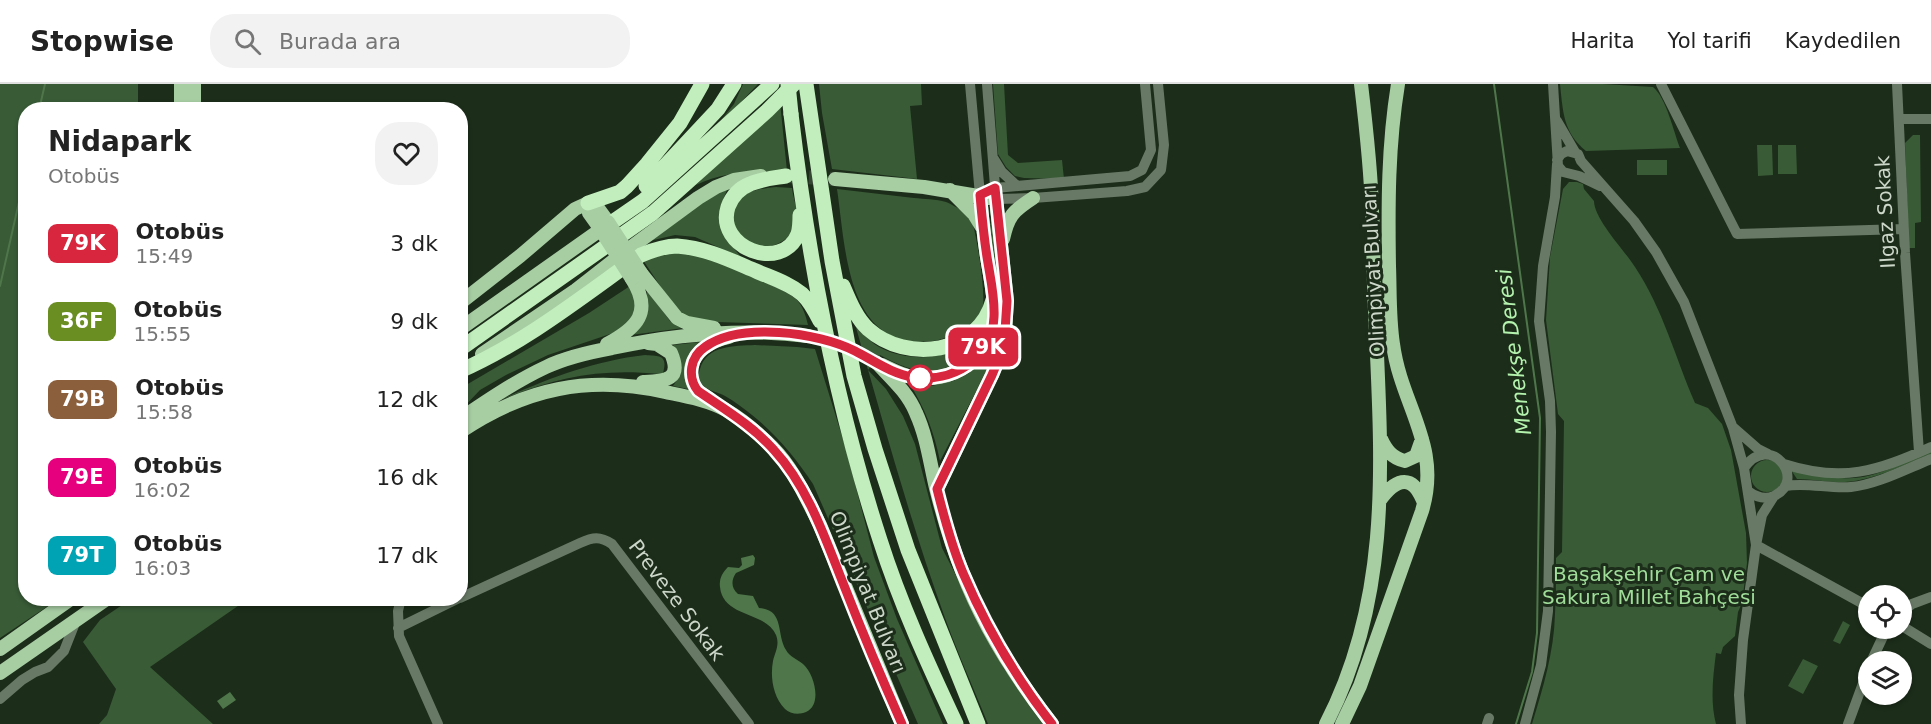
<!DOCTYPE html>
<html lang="tr">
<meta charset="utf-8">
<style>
body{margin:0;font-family:"DejaVu Sans",sans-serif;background:#f2f2f2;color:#222;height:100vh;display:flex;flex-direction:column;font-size:22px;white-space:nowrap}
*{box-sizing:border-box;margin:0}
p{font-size:20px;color:#767676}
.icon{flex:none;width:33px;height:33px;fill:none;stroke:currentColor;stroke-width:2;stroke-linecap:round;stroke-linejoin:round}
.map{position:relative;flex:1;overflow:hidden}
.panel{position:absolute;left:18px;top:18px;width:450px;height:504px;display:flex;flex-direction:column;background:#fff;border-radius:24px;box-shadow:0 2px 4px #0004}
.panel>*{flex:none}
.badge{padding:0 12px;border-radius:9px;font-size:21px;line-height:39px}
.buttons{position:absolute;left:1858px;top:501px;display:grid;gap:12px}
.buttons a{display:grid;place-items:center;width:54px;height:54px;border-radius:50%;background:#fff;box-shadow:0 2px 4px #0004;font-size:30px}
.map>.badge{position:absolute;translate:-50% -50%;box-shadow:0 0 0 3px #fff}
.round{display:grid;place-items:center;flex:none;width:63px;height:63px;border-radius:24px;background:#f2f2f2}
.overview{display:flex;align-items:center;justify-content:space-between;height:102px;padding:0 30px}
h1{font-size:28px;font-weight:700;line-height:45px}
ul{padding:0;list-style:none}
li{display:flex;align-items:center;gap:18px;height:78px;padding:0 30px}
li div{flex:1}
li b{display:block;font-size:22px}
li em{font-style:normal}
li .badge{min-width:66px;font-weight:700;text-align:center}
header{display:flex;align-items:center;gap:36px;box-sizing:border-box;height:84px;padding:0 30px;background:#fff;border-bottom:2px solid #e0e0e0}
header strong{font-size:28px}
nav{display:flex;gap:33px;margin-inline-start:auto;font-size:21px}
.search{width:420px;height:54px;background:#f2f2f2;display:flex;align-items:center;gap:15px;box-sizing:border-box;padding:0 21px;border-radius:24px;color:#767676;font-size:22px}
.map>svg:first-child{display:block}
</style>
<header>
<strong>Stopwise</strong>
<div class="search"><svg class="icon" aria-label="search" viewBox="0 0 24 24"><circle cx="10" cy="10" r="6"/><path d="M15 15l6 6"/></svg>Burada ara</div>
<nav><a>Harita</a><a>Yol tarifi</a><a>Kaydedilen</a></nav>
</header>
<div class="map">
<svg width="1931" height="640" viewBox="0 0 1931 640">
<rect width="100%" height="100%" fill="#1c2d1a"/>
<path fill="#395b36" d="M0,0H138V25H172L26,26V514L51,515L48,522L0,554Z
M743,0H758L707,54L734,20Z
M819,0H921L922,21L910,22L917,95L832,85L822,29Z
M993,0H1004L1008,71L1018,79L1062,76L1064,95L1024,94L1015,92L1006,83L998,70Z
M1560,0H1603L1653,3C1666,13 1674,49 1680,64L1586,67C1563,48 1563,28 1560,0Z
M780,18L787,87C755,87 724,87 696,101Z
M1913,51H1920L1921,138L1915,139V164H1909L1905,59Z
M1757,61H1772L1773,91L1758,92Z
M1778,61H1796L1797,90H1778Z
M1637,76H1667V91H1637Z
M1569,98H1577L1583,100L1584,105L1594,117C1594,135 1625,167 1635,183C1663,225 1675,273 1695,319L1708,324L1722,340L1731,366L1746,449L1747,479L1742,519L1738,528L1735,552L1723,563L1721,570L1716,569C1713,593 1710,617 1716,640H1532C1543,604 1554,568 1555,530C1556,511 1556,493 1556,474L1562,468L1564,337L1558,330L1546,236L1550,173L1563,105Z
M776,103L792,104C793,113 797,123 797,132C796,153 776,166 757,162C748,160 740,151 734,145C728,111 748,106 776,103Z
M837,105C863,108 888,111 914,114C924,115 936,115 946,118C951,120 958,124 962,127C966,130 971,136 973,141C977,153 987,216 982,226C974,242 949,255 933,257C846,268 846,165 837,105Z
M727,106C713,139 720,147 741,173L695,153L675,151L645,158L710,112Z
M993,139L1003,240L996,269L940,377C934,348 925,324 909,299L932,302L953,297L969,289L983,275L995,252L988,140Z
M663,168C674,169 685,168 696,171C712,175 787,205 797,216C803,223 806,232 808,241L717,238L690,234L676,226L643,176Z
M630,202C641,219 636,233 622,246L548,271L506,291L480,306L461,326V304L589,229Z
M647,205L670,237L683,244L631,251L647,214Z
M855,240C863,249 871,260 883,265C899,273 926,276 943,270C957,265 972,254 984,246C969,277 941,296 906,283C897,280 888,275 880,271L868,286L886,305L903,332L915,360L942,464L1004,585L1043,640H988C974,605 958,570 945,534C910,437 883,338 855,240Z
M701,258C690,270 682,288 688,305L673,302C684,286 684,278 673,261Z
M755,261L797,263L815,265L846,365L874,473L897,535L943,640H918L813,400C796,374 776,350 752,331C743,324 734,317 725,312C718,308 705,306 701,299C698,295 698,290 700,285C707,261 734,262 755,261Z
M645,271C660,272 668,271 663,289L659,290C598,284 556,294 500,316C547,295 593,277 645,271Z
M1931,367V370C1903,381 1875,396 1845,398C1829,399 1813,395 1797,395L1791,386C1808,388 1825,393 1842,394C1872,397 1904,378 1931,367Z
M1751 392a16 16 0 1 1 32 0a16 16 0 1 1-32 0Z
M131,515H248L150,583L213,640H99L107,631L116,605L83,558L100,536Z
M1843,537L1850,541L1840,560L1833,557Z
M1803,575L1818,582L1803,610L1788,602Z"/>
<path fill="#4e764a" d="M753,471L755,474L754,481L736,489C731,496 731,504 738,510L753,512L759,524C785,526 776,550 786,566C790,573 797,575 803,580C814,589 823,621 806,628C799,631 790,630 785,625C773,613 770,593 773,577C775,568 780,561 776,551C766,527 723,534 720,503C719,495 722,489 728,483L739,484L742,481L741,474Z
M230,608L236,616L223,625L217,617Z"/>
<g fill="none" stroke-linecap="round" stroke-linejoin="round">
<path stroke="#4e764a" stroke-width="2" d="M1494,0L1540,334L1537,549L1532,588L1516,640
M39,26L45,0
M0,202L26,87"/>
<path stroke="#364634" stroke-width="14" stroke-dasharray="14 7" stroke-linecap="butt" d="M788,92L835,95
M808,252C835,258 853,266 877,279"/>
<path stroke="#687a66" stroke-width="10" d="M970,0L980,111L995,104L1130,92L1142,86L1151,66L1145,0
M987,0L996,115L1033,114L1127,107L1145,103L1161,86L1162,78L1164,61L1158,0
M1553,0L1558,82L1563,88L1579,92L1600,102
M1661,0L1737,150L1903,145
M1897,0L1905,169L1919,368
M1899,35H1931
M1557,37L1575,68
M994,75L1002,88L1017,102
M1557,76L1561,70L1567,67L1578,70L1581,77L1634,137L1656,168L1684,218L1733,344L1744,384L1756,461
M1734,344L1758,365L1768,370
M1784,380C1843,399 1877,387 1931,363
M1744,384C1770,347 1808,396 1774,412C1765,416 1756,413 1748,407
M1785,402C1807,398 1829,405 1851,403C1878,400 1906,385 1931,375
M1756,461L1869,523
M401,514L398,527L399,552L438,640
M460,514L580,459C593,453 600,452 612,460L749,640
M1902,528L1912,520L1931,513
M1902,542L1931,560
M398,544L459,514
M1871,578L1887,544
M0,615L22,596L35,588L48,583L64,567L77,534
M1487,640L1489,634
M1525,640L1541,581L1548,527L1551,348L1550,317L1539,237L1543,182L1555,113L1557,80
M1741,640L1739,611L1743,556L1756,461L1762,431L1774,412
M1848,640L1869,583"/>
<path stroke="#a7cda3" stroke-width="14" d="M181,0V26
M194,26V0
M835,95L924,103L996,115L1007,217L1004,262L992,291L937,405
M950,106L974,130L982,143
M588,119L589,129L599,143
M1003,155C1008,132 1013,127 1033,114
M641,189L677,234L687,239L714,244
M460,219L520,172L575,125L588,119L597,123L608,138
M460,245L610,139
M607,260C637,244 653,228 632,195
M482,270L576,206L622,170L698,114L716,103L734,96L761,92
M877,279C892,295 908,309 916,329C927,353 930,379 936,404C943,432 951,460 962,487C983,542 1016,594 1052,640
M882,281C891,285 901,291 912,293C950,301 991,275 994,234C995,216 991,197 988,179C984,157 982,134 980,111
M643,298C664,297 683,297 671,269L657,260L648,259
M711,316C706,312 699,309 696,304C692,300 692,296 691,290C690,269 710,257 729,253
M460,335C488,316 516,297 546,283C567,273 590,268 612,264C676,250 743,244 808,252
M460,348C525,304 589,291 665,308C684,312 708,316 726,326C742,335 759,350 772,363C794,385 806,414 820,441L902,640
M1381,355C1386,366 1392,374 1405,377L1416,372L1422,355
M1380,416C1397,393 1413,390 1424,419
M1326,640C1394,508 1381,369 1375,226C1373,193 1374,160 1372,127C1371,84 1366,42 1361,0
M1342,640L1360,602L1422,427C1442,361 1401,322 1393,260C1389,234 1390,208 1389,182C1388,121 1388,61 1398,0"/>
<path stroke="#c1eebc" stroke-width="15" d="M806,0L832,177L854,292L875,365L908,466L978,640
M791,30C808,173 835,318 880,456C900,519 928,580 956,640
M786,92C774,94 761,95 750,100C740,104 732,112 728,123C715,164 782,189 798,150C800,144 800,137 800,131
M646,102L718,25L734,0
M588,119L620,108L627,102L647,80L680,39L702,0
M614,137L643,117L772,0
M843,202C849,216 856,234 868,245C907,280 979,270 993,216
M460,265L653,129L767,27L794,0
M460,287C526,258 583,212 641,171C653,166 665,162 677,162C706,164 730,176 756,187C772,194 789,199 802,210C810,217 815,227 820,237"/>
<path stroke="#a7cda3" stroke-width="14" d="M608,138L641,189
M599,143L632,195
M0,565L72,514
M0,589L108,514"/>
<path stroke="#c1eebc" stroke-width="15" d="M788,0L791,30"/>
</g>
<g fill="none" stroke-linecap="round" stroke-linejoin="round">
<g stroke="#fff" stroke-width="14">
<path id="line" d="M902,640C882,595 863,550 845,504C826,457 809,404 774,366C753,342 724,325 698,307C687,293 690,273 705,263C740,238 818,248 855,267C873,276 892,290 913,293C952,299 992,276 994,233C995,215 991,197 988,179C984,156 982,134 980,111L995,104L1007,217L1004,262L992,291L937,405C944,433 952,463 963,489C986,543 1016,594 1052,640"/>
</g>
<use href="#line" stroke="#d7263d" stroke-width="9"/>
</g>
<circle fill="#fff" stroke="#d7263d" stroke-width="3" cx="920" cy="294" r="12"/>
<g text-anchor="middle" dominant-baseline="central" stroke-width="6" stroke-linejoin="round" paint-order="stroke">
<g font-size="20" fill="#ccd7ca" stroke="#1c2d1a">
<text transform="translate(1885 128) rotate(-93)">Ilgaz Sokak</text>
<text transform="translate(1373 187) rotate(-93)">Olimpiyat Bulvarı</text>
<text transform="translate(868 508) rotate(68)">Olimpiyat Bulvarı</text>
<text transform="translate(677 516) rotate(53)">Preveze Sokak</text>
</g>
<g font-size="20" fill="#9fdd99" stroke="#1c2d1a">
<text x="1649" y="490">Başakşehir Çam ve<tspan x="1649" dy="23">Sakura Millet Bahçesi</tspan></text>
</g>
<g font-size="21" font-style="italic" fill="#b4f3ae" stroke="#1c2d1a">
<text transform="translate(1514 268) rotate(-97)">Menekşe Deresi</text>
</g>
</g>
</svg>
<div class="buttons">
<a><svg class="icon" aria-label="locate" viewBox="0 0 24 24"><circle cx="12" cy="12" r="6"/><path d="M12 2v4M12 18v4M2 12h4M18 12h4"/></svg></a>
<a><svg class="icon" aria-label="layers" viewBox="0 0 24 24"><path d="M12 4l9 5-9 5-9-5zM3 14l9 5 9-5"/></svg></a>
</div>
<b class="badge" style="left:983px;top:263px;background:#d7263d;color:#fff">79K</b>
<section class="panel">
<div class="overview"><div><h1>Nidapark</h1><p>Otobüs</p></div><a class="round"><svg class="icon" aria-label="heart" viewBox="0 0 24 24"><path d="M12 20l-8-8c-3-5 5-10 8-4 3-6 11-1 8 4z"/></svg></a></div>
<ul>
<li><span class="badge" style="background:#d7263d;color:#fff">79K</span><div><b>Otobüs</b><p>15:49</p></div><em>3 dk</em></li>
<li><span class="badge" style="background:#6b8e23;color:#fff">36F</span><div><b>Otobüs</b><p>15:55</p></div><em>9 dk</em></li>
<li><span class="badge" style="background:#8b5e3c;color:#fff">79B</span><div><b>Otobüs</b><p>15:58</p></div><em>12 dk</em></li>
<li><span class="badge" style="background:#e6007e;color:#fff">79E</span><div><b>Otobüs</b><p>16:02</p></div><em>16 dk</em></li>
<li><span class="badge" style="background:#00a3b4;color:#fff">79T</span><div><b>Otobüs</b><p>16:03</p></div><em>17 dk</em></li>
</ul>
</section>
</div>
